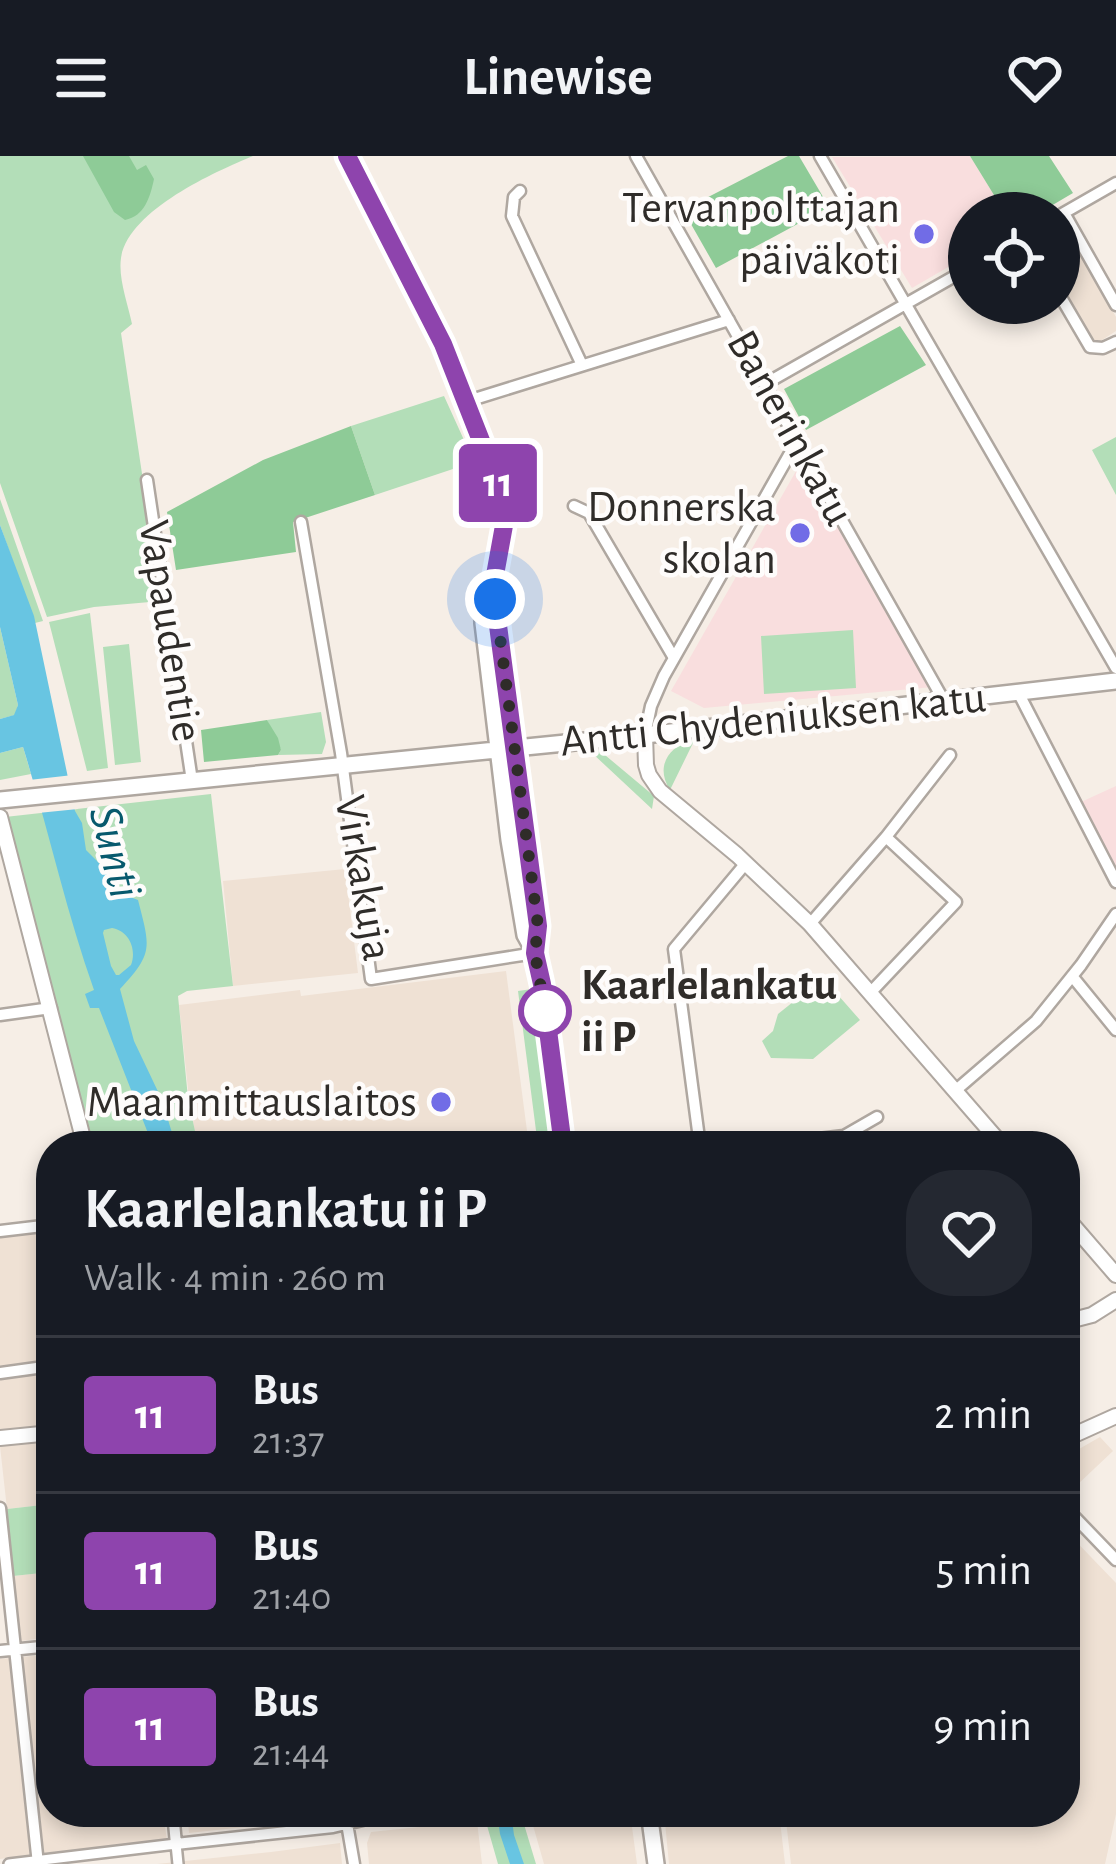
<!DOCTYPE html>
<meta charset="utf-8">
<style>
body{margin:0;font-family:"Alegreya Sans",sans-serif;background:#242831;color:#f1f3f6;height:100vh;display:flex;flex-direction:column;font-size:45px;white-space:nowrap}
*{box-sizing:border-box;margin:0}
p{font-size:39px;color:#9ea1a6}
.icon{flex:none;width:66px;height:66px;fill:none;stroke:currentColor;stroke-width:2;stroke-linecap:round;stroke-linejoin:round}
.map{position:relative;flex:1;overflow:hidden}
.panel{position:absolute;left:36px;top:975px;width:1044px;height:696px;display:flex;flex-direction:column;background:#171b24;border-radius:48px;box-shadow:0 6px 18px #0003}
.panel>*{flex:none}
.badge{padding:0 24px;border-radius:9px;font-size:42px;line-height:78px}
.buttons{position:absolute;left:948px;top:36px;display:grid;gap:24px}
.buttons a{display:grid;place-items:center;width:132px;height:132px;border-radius:50%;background:#171b24;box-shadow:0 6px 18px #0003;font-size:60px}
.you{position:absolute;width:60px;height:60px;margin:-30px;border:9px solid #fff;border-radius:50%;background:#1a73e8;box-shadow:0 0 0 18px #1a73e833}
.map>.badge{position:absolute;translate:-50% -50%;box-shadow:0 0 0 6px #fff}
.round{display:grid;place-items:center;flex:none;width:126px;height:126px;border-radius:48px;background:#242831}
.summary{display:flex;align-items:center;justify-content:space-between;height:204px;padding:0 48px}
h1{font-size:57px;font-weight:700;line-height:90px}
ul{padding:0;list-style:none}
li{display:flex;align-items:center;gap:36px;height:156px;padding:0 48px;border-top:3px solid #363941}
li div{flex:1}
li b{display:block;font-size:45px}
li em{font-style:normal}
li .badge{min-width:132px;font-weight:700;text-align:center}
header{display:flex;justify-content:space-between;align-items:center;height:156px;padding:0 48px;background:#171b24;font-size:54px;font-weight:700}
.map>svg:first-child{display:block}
</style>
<header><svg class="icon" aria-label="menu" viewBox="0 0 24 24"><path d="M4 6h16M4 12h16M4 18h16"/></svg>Linewise<svg class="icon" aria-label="heart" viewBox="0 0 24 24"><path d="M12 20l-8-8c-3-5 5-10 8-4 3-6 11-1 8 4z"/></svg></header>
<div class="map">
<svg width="1116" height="1708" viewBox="0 0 1116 1708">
<rect width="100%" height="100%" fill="#f6eee6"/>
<path fill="#efe1d4" d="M1068,74L1116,161V175L1099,186L1090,184L1059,129V78Z
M345,713L358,817L233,830L223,725Z
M506,815L529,990H208V986L195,976L189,942L179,849L300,834L301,840Z
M51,1073V1270L0,1276V1079Z
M1100,1281L1113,1295L1076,1330L1065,1318V1301Z
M51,1285V1348L7,1353L0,1290Z
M1065,1374L1116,1427V1658L1105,1708H791L785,1656H1065Z
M51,1416V1481L21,1485L13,1420Z
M51,1498V1656H163L167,1684L44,1697L22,1501Z
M9,1502L30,1699L0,1703V1503Z
M187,1656H332L329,1662L189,1677Z
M555,1656H630L637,1708H544L530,1659Z
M664,1656H779L785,1708H669Z
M477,1665L482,1708H369L367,1687L371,1676Z
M340,1687L342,1708H157L271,1696Z"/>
<path fill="#f9dede" d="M970,0L1005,57H969V99L912,132L832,1Z
M804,301L933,531L704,552L671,535Z
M1116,630V710L1081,646Z"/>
<path fill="#b3deb8" d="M0,0H253C214,16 128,55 121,102C118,122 128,148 132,168L121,177L161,445L94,451L47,461L0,327Z
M444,240L474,306L375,339L351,270Z
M1116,281V339L1092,294Z
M0,343L43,465L35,467L0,369Z
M90,457L108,612L87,615L49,466Z
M0,471L18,549L15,559L0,563Z
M853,474L856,532L764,538L761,480Z
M129,488L141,606L115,609L103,491Z
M321,556L326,586L322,598L278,599L281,594L267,564Z
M692,584L693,587L670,634C655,611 668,591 692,584Z
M23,591L31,618L0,624V597Z
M599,594L654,640L652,653L592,597Z
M211,638L233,830L187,835L178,840L188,942L195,975L208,986V990H91L5,661Z
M823,822L860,864L813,903L771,902L762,885L773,875L778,858Z
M532,833L551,990H538L518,835Z
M51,1348V1416L13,1420L7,1353Z
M523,1665L536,1708H498L486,1666Z"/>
<path fill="#8ecb97" d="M83,0H129L137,14L146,9L154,23C150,41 145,60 125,64L114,56Z
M788,0H799L829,51L716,112L683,54Z
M970,0H1049L1073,37L1039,57H1005Z
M900,170L926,209L806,274L784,233Z
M351,270L375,339L293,366L296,396L176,414L167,356L263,304Z
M267,564L278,582L281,594L278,599L204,606L201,574Z"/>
<path fill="#68c5e2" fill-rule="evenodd" d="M0,369L34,460L75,655L82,667L86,694L116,724L117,736L138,744C150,791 154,797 120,833L134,885L162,944L176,990H153L99,852H90L85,838L94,834C66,755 48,672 23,591L0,597V563L14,559L18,549L0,471ZM112,772C129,775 137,793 131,809L119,819H116L111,810L103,777L104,774Z
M497,1656H511L514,1679L524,1708H510L500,1678Z"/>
<path fill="#f6eee6" d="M73,619L78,653L38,657L29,624Z"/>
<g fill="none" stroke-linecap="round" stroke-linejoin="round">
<g stroke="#afa7a0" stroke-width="14">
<path id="pedestrian" d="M9,1708L176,1688L178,1708"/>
</g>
<g stroke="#afa7a0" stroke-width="15">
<path id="minor" d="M636,0L944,545
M820,0L1116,512
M520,35L514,41L512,60L582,209
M1064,57L1116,149
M1062,58L1116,27
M1059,138L1090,191L1103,192L1116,186
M765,228L969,112
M468,245L729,164
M147,324L192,625
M574,350L589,357L674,502
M301,366L341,597L371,823L535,797
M1018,536L1116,726
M645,579L651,550L664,520L797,285
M810,768L886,681L950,599
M1072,820L1116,874
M871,836L956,746L886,681
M0,859L51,852
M955,935L1036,865L1081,809L1116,758
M700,990L674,793L746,707
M758,990L844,980L877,961
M0,1075L51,1069
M0,1217L51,1210
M1065,1351L1116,1404
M0,1352L38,1708
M0,1495L51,1490
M173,1656L176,1688L333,1671L367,1663L427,1656
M345,1656L354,1708"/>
</g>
<g stroke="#afa7a0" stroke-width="18">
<path id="tertiary" d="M645,579L646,609L649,619L660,635L737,699L810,768L1003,990
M0,661L85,990
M1065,1060L1116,1119
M1065,1166L1092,1159L1116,1144
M0,1282L51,1277
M1065,1283L1116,1260"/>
</g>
<g stroke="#afa7a0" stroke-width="20">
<path id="secondary" d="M347,0C395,89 443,178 478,273C487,298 501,325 504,352C510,396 481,428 483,467L509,684L525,779L535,797L542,828L563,990
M495,422L497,462L538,770L535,797
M0,644L645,579L1116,525
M649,1656L656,1708"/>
</g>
<use href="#pedestrian" stroke="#fff" stroke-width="9"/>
<use href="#minor" stroke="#fff" stroke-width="10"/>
<use href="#tertiary" stroke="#fff" stroke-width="14"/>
<use href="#secondary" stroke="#fff" stroke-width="15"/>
</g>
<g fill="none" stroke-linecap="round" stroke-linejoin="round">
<g stroke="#fff" stroke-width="27">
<path id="line" d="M347,0L443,188L500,333L505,364L495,419L497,462L538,770L535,797L542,828L563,990"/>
</g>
<use href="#line" stroke="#8e44ad" stroke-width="18"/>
<path stroke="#2f2c29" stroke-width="12" stroke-dasharray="0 21.6" d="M495,443L538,770L535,797L547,868L545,855"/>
</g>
<g fill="#716ce6" stroke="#fefcfb" stroke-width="4.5">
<circle cx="924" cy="78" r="12"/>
<circle cx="800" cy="377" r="12"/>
<circle cx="441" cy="946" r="12"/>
</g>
<circle fill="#fff" stroke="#8e44ad" stroke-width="6" cx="545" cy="855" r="24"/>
<g text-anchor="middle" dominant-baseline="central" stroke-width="9" stroke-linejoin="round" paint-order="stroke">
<g font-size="45" fill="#2f2c29" stroke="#fefcfb" text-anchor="end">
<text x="900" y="52">Tervanpolttajan<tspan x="900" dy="52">päiväkoti</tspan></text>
<text x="776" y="351">Donnerska<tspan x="776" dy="52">skolan</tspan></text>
<text x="417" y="946">Maanmittauslaitos</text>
</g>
<g font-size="45" fill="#2f2c29" stroke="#fefcfb">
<text transform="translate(790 272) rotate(61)">Banerinkatu</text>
<text transform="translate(170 475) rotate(81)">Vapaudentie</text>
<text transform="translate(773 564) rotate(-6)">Antti Chydeniuksen katu</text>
<text transform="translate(363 722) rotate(80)">Virkakuja</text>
</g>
<g font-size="45" font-weight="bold" fill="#2f2c29" stroke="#fefcfb" text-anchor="start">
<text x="581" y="829">Kaarlelankatu<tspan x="581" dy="52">ii P</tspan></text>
</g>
<g font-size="48" font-style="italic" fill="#07596d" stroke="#fefcfb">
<text transform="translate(114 696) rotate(76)">Sunti</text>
</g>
</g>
</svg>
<div class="buttons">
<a><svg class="icon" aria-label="locate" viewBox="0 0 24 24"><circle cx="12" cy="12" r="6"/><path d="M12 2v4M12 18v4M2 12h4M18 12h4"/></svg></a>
</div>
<div class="you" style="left:495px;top:443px"></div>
<b class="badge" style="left:498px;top:327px;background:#8e44ad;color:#fff">11</b>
<section class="panel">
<div class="summary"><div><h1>Kaarlelankatu ii P</h1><p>Walk · 4 min · 260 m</p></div><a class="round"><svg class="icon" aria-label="heart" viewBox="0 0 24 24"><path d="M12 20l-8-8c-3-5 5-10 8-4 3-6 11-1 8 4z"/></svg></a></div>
<ul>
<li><span class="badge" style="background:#8e44ad;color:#fff">11</span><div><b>Bus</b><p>21:37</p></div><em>2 min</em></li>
<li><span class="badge" style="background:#8e44ad;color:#fff">11</span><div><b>Bus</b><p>21:40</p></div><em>5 min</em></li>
<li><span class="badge" style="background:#8e44ad;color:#fff">11</span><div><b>Bus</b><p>21:44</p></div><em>9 min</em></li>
</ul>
</section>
</div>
